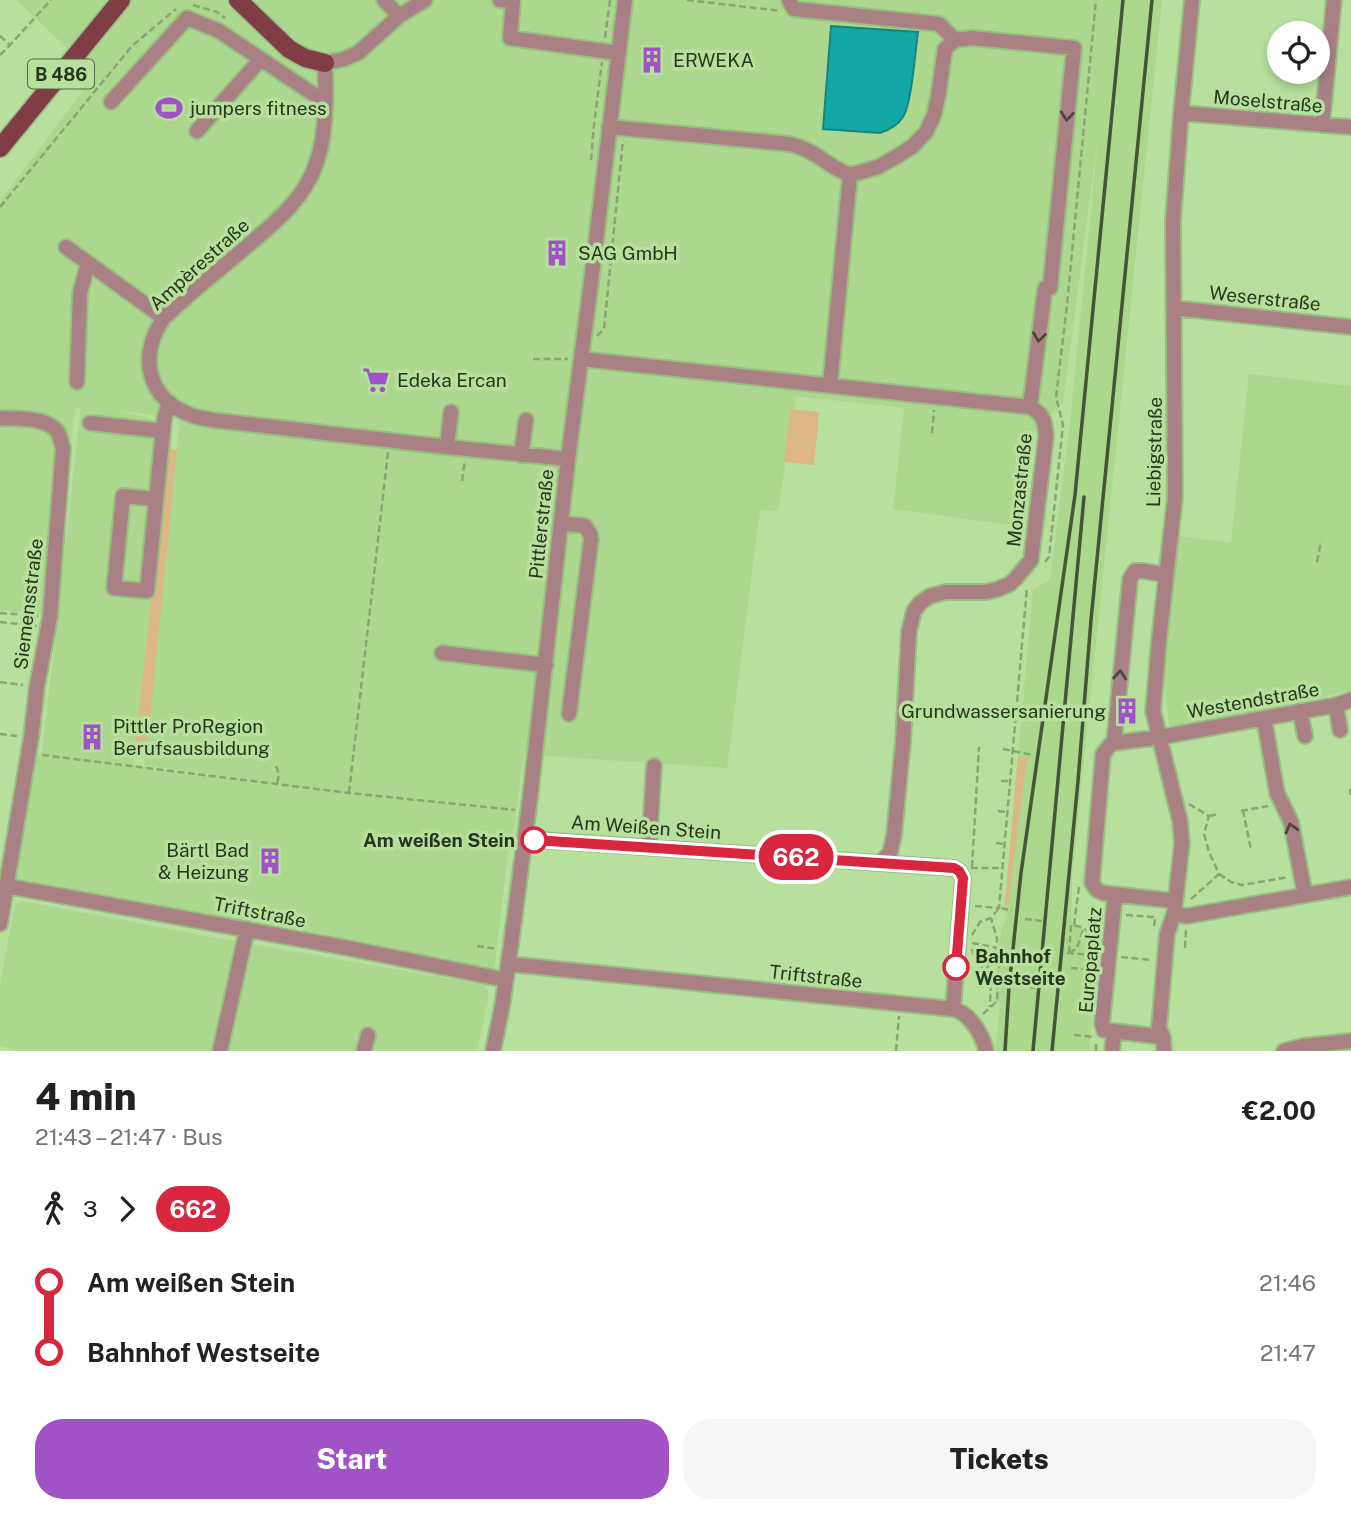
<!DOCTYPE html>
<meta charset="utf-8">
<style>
body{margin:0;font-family:"Public Sans",sans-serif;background:#f6f6f6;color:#222;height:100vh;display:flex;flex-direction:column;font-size:26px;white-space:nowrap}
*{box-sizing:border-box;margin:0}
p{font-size:23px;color:#767676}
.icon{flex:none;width:38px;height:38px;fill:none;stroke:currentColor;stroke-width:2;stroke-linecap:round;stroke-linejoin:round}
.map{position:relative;height:1051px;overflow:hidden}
.side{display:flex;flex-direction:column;background:#fff;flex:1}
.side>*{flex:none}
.badge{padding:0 14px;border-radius:23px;font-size:24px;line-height:46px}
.buttons{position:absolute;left:1267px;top:21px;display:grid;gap:14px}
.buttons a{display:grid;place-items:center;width:63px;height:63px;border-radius:50%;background:#fff;box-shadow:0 4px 10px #0003;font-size:35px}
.map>.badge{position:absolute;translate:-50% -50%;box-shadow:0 0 0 4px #fff}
.legs{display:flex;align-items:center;gap:10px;height:77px;padding:0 35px;font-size:23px}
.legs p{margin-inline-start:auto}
.overview{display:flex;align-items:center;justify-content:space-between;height:119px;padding:0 35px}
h1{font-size:38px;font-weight:800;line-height:52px}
.button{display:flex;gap:14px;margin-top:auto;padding:14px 35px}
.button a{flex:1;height:80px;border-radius:28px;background:#a053c5;color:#fff;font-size:28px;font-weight:800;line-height:80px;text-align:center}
.button a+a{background:#f6f6f6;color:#222}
ul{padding:0 35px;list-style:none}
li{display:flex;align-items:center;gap:24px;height:70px;font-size:26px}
li i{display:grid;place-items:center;width:10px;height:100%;margin:0 9px;background:currentColor}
li i::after{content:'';width:18px;height:18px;margin:-9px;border:5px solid;border-radius:50%;background:#fff}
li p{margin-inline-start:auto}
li:first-child i{background:linear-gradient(#0000 50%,currentColor 0)}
li:last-child i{background:linear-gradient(currentColor 50%,#0000 0)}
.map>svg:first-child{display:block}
</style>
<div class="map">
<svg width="1351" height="1051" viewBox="0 0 1351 1051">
<rect width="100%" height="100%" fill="#b7df9d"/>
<path fill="#abd78e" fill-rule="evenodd" d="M17,0H1162L1072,877V924L1085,931L1096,941L1090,1045L1091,1051H996L1000,1002L995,1001L997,953L1003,923H1006L1007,914L1004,913L1033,590L1050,580L1069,432L1100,121L1063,403L1033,433L1025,527L893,509L904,408L796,396L778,511L760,510L727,768L546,756L524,753L515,823L508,852L495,963L492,978L6,886L28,753L42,754L81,406L75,409L50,617V615L0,610V201L95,75ZM112,409L180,419L144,765L270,783L133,766L149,630L168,423Z
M1249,374L1351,386V691L1170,729L1164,683L1179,536L1231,543Z
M22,901L211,937L485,985L489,995L477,1051H22L0,1046V985L15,904Z"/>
<path fill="#dcb684" d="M790,409L819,412L814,465L784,462Z
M168,448L177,450L146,758L134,756Z
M1018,757L1027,758L1008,905L1005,904Z"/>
<path fill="#12a8a6" stroke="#18867d" stroke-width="2" d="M831,26L918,32C915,52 912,102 903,117C898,125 889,130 880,133L823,129Z"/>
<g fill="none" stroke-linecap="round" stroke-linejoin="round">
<g stroke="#9abd83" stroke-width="18">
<path id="minor" d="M384,0L399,16
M425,0L399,16L358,53L344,59L325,63C326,94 327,134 316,164C304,200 273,224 245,248C218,271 189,293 164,318C138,354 146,399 191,415C197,418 205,418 212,420L447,447L568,459
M500,0L513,1L510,38L618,53
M789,0L794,9L939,24L955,40
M111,102L187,18L219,31L325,102
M1181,113L1351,127
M1322,125L1334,0
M609,127L790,144C816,150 828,167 850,175
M197,131L261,59
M66,247L164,318
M1174,308L1351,327
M581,359L1030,407C1044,414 1045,422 1046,437L1031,560L1016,578L1010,584L998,589L986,592H946L930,596L920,603L914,611L909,631L903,742L894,835L890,853L881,862
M77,382L80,293L88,263
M830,385L850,175L878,167L896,157L913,146L926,132L934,115L938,97L945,49L955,40L972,38L1074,48L1050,288H1045L1030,407
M0,418C17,419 46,417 57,431C60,435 61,442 63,448L50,617L37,686L31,738L0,924
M90,423L163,431
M447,447L451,412
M521,455L526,420
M156,499L123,496L114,588L147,591L164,420L169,402
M561,523L585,526L590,534L591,540L569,714
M442,653L546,665
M1336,705L1340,730
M1300,711L1305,736
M1264,718L1277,793L1291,822L1305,895
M1114,743L1130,579L1135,571H1144L1166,575
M525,839L954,868L959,871L963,878L953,1009
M649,847L654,766
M7,886L348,948L506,980
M1115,895L1102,1023L1104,1030L1163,1037
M1175,901L1103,893L1097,890L1092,883L1103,754L1110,745L1114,743L1161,737L1336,705L1351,700
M1174,914L1187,916L1351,887
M508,964L953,1009C969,1012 983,1035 986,1051
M220,1051L247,929
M364,1051L368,1035
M493,1051L502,1007L511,944L530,798L568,459L590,290L625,0
M1112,1051L1114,1032
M1164,1051L1163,1037L1159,1028L1167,934L1174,914L1182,843L1180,821L1153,711L1159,641L1175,497L1173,221L1181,113L1192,0
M1284,1051L1304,1046L1351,1041"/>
</g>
<g stroke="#9abd83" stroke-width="21">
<path id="major" d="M238,0L289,49L305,58L325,63
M0,148L121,0"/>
</g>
<path stroke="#87a672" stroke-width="2.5" stroke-dasharray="7 3.5" stroke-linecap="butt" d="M687,0L781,11
M193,5L217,12L225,18
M0,36L10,45L51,0
M605,38L610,0
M0,55L10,45
M591,160L594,125L602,62
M0,207L132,46L176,9
M597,336L604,329L623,140
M533,359H568
M932,433L934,410
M462,481L465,460
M1045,562L1049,557L1063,425L1056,397L1067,305L1096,0
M1317,562L1321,541
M0,613L39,616
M0,622L37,626
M0,682L23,685
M0,734L17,736
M1003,749L1033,755
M42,755L349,793L515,810
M276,766L279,774L277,784
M1001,781H1009
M1350,789L1351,795
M349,793L388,452
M1189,804L1209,816L1204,834L1209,852L1219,874L1190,900
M1243,810L1251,850
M998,811L1007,812
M1241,811L1268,806
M1209,816L1218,814
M598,821V820
M996,843L1004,844
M972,867L979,747
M971,868H1002
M1219,874L1231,882L1242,885L1289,877
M975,906L999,908L1027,587
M1126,915L1155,917L1154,928
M1025,919L1042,921
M1074,925L1079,887
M972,935L980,922L991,918L999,908L1012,910
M972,943L1003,949
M477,946L498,949
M1185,948L1186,930
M972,949L977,963L991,976L990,1007
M1067,953L1097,955
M1069,953L1071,925C1083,926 1090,932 1097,941
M1069,953L1077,948L1083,930
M1022,955L1033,956
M1121,957L1152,960
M1032,960L1033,956H1039
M999,963V949
M1071,968L1096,970
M985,971L996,955L997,939L991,918
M1019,986L1036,988
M983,1014L997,1001L999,963H1007
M1074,1035L1095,1037
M896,1051L899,1016
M1096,1051V1041"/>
<use href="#minor" stroke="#a98184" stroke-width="14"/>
<use href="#major" stroke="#813d46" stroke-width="18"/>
<path stroke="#435635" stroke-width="3.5" d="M1005,1051L1009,987L1021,873L1075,495L1123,0
M1033,1051L1084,497
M1052,1051L1078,781L1091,620L1152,0"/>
</g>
<defs><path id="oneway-chevron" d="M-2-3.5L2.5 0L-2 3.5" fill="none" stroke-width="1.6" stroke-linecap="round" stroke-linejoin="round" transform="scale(1.75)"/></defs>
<g stroke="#484936">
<use href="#oneway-chevron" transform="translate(1067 116) rotate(96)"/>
<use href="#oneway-chevron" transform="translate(1039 337) rotate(97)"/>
<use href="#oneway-chevron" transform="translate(1120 675) rotate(-85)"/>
<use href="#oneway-chevron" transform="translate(1291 828) rotate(-105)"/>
</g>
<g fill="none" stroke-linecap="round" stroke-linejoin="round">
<g stroke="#fff" stroke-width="16">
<path id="line-1" d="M534,840L954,868L959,871L963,878L956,967"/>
</g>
<use href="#line-1" stroke="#d7263d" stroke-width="10"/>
</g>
<defs>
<g id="building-bare" transform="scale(2.1)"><path d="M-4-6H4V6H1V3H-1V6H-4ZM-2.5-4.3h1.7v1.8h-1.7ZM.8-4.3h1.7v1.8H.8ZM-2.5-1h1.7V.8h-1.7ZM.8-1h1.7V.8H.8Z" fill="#a053c5" stroke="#b7df9d" stroke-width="2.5" paint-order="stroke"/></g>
<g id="stadium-bare" transform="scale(2.1)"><path d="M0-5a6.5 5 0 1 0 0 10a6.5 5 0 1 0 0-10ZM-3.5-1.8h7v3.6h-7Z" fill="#a053c5" stroke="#b7df9d" stroke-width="2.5" paint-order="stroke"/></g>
<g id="supermarket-bare" transform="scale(2.1)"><path d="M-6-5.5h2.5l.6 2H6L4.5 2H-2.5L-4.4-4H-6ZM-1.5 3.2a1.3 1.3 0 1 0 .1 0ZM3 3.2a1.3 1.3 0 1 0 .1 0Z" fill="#a053c5" stroke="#b7df9d" stroke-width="2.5" paint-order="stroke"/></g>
</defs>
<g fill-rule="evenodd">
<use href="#building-bare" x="652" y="60"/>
<use href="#stadium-bare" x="169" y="108"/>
<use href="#building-bare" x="557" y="253"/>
<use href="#supermarket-bare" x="376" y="380"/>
<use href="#building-bare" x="1127" y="711"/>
<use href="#building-bare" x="92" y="737"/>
<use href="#building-bare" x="270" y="861"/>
</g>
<g fill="#fff" stroke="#d7263d" stroke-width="3.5">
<circle cx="534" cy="840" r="12"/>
<circle cx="956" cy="967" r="12"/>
</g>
<g text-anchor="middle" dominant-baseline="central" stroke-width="7" stroke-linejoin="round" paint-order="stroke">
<rect fill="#b7df9d" stroke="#526943" stroke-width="2" x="28" y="59.5" width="66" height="29" rx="5"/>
<g font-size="18" font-weight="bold" fill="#27361c">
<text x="61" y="74">B 486</text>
</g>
<g font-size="19" fill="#27361c" stroke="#b7df9d" text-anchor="start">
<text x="673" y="60">ERWEKA</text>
<text x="190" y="108">jumpers fitness</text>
<text x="578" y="253">SAG GmbH</text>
<text x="397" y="380">Edeka Ercan</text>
<text x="1106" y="711" text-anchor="end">Grundwassersanierung</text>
<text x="113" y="726">Pittler ProRegion<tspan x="113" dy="22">Berufsausbildung</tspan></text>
<text x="249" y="850" text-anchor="end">Bärtl Bad<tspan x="249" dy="22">&amp; Heizung</tspan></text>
</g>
<g font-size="19" fill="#27361c" stroke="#b7df9d">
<text transform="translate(1268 101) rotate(5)">Moselstraße</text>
<text transform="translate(199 264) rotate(-42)">Ampèrestraße</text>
<text transform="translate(1265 298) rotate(6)">Weserstraße</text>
<text transform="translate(1154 452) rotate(-89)">Liebigstraße</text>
<text transform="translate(1019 490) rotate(-84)">Monzastraße</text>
<text transform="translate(541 524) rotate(-84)">Pittlerstraße</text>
<text transform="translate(28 604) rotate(-83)">Siemensstraße</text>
<text transform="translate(1253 700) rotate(-10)">Westendstraße</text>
<text transform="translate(646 827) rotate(4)">Am Weißen Stein</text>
<text transform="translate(260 912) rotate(11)">Triftstraße</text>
<text transform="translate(1090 960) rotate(-85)">Europaplatz</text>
<text transform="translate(816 976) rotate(6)">Triftstraße</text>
</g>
<g font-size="19" font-weight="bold" fill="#27361c" stroke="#b7df9d" text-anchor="end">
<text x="515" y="840">Am weißen Stein</text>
<text x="975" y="956" text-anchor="start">Bahnhof<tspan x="975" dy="22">Westseite</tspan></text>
</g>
</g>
</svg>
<div class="buttons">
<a><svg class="icon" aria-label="locate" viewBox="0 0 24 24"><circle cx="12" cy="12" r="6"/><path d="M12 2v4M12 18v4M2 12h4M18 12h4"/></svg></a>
</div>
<b class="badge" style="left:796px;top:857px;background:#d7263d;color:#fff">662</b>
</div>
<section class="side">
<div class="overview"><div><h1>4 min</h1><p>21:43 – 21:47 · Bus</p></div><b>€2.00</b></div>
<div class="legs"><svg class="icon" aria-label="walk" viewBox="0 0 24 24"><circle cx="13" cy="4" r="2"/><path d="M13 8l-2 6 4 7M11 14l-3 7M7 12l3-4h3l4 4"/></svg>3<svg class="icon" aria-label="forward" viewBox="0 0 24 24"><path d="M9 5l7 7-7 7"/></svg><b class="badge" style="background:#d7263d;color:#fff">662</b></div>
<ul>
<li><i style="color:#d7263d"></i><b>Am weißen Stein</b><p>21:46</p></li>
<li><i style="color:#d7263d"></i><b>Bahnhof Westseite</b><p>21:47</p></li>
</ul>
<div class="button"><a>Start</a><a>Tickets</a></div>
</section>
